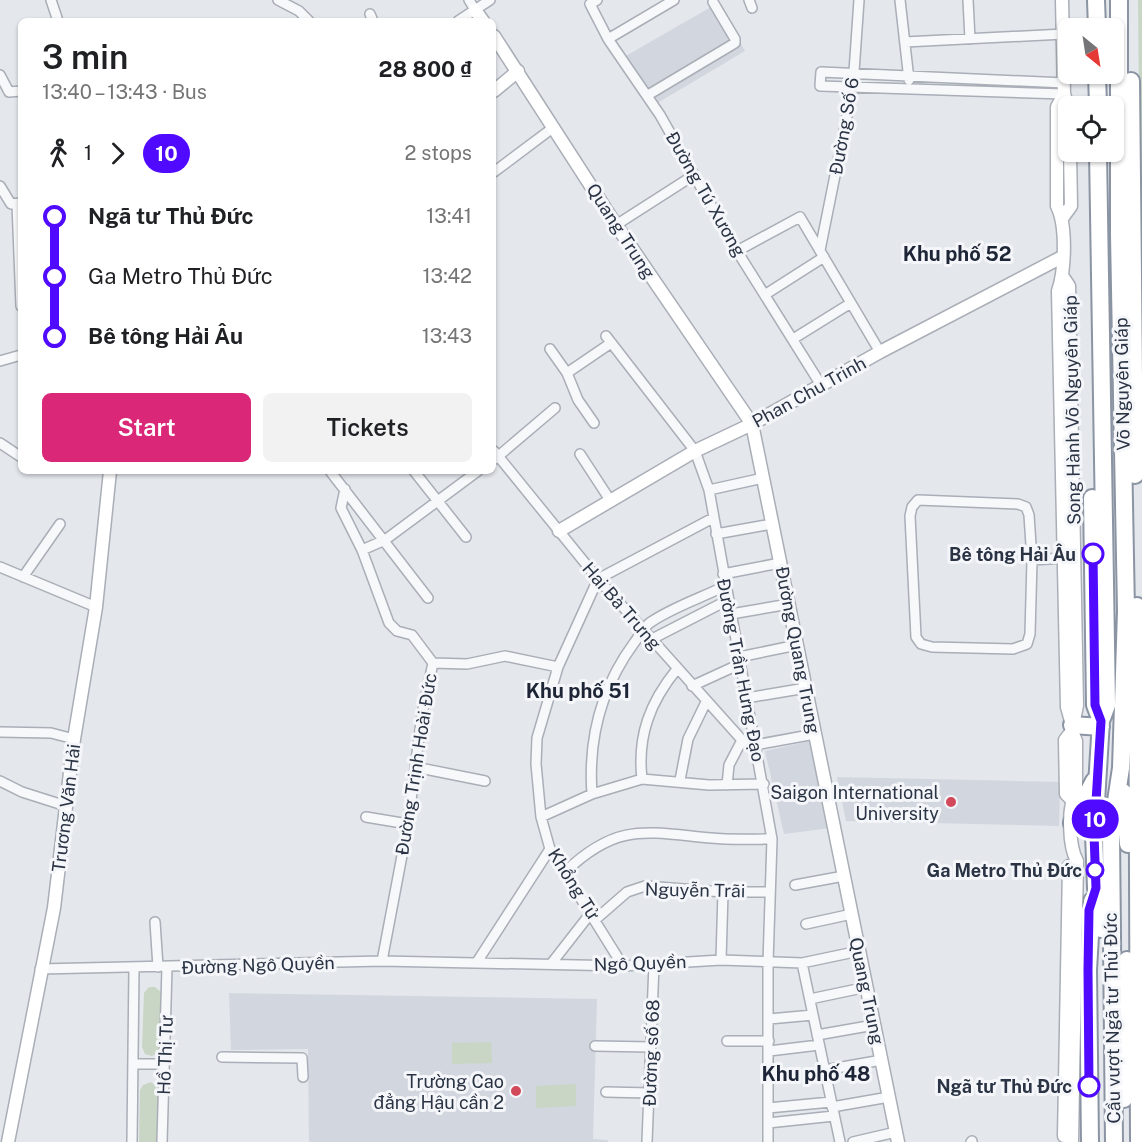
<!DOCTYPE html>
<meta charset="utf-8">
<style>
body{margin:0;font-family:"Public Sans",sans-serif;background:#f2f2f2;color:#202124;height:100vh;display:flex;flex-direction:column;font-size:22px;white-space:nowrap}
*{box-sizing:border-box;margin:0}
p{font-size:20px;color:#757577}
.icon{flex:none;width:33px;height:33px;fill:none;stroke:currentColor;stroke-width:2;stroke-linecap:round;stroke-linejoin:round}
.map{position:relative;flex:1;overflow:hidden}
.drawer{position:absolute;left:18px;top:18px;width:478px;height:456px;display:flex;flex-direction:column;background:#fff;border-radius:9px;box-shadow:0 2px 4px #0004}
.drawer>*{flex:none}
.badge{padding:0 12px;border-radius:20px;font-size:21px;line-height:39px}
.needle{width:39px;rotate:150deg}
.tools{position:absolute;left:1058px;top:18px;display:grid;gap:12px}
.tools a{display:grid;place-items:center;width:66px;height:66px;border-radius:9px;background:#fff;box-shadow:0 2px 4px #0004;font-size:30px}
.map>.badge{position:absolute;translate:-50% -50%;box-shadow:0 0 0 3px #fff}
.legs{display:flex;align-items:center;gap:9px;height:66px;padding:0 24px;font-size:20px}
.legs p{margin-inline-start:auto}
.head{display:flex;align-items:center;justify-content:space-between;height:102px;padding:0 24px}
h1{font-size:33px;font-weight:600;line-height:45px}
.primary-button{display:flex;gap:12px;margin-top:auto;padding:12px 24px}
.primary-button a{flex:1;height:69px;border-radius:9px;background:#db2777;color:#fff;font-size:24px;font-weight:600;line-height:69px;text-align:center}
.primary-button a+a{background:#f2f2f2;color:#202124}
ul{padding:0 24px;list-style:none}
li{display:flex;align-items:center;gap:21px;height:60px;font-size:22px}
li i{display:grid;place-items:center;width:9px;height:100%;margin:0 8px;background:currentColor}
li i::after{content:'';width:15px;height:15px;margin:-8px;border:4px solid;border-radius:50%;background:#fff}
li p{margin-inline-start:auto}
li:first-child i{background:linear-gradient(#0000 50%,currentColor 0)}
li:last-child i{background:linear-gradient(currentColor 50%,#0000 0)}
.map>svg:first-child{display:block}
</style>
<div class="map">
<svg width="1142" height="1142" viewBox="0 0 1142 1142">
<rect width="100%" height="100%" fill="#e4e7ec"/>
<path fill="#d2d6de" d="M718,3L745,51L654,105L624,57Z
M810,741L831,828L784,834L765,751Z
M837,777L1060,782L1059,826L846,821Z
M229,993L597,999L593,1139L608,1140V1142H309L308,1049L231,1050Z"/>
<path fill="#c9d6c5" d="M1138,0H1142V397Z
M149,987H155L161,992L160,1052L152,1056L145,1054L142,1047L144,993Z
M491,1042L492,1063L452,1064V1043Z
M151,1082C166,1091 158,1126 158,1142H139L140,1090L143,1085Z
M576,1084V1106L536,1108V1086Z"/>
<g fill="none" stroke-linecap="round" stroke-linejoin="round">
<g stroke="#a9aeb7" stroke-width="12">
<path id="street" d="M51,0L58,21
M278,0L299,11L309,21
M469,0L475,10
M597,0L590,4L608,39L660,115L737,251L821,385
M749,0L752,8
M900,0L909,80
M968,0L970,39
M370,14L373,21
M458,21L490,0
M608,39L674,0
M905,42L1064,34
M0,75L9,92L21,91
M1064,94L820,86L821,72L1065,83
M648,95L735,43V39L713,2
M494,172L554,127
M0,186L11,204L20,203
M17,204L21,306
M616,225L694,175
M820,250L853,86L859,0
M737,251L800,217L880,352
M766,294L824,257
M606,336L695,451L709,490L772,839L768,963V1142
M793,339L851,303
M550,349L567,373L611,343
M0,361L21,355
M567,373L578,400L594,423
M0,443L21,457
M494,451L598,579L742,740L755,745L815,734
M580,454L610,500
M495,459L555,408
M330,471L428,598
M414,471L466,537
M345,489L341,508L362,550L389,623L397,631L412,635L433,663L422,714L408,824L382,961
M709,490L763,478
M716,534L772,524
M362,550L385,540L478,471
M1032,560L1030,634L1027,644L1013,649L932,647L921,644L916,637L910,516L912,507L918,500L1018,504L1026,507L1029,515L1032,560L1064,558
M0,567L96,607
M723,574L780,563
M23,577L60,524
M731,614L789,604
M652,639L728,600
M739,657L797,645
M433,663L467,664L505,656L558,667
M692,686L740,664
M746,698L806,688
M0,732L51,733L74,739
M415,767L485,781
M642,779C637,736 650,702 677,669
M680,780L688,739L706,702
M0,781L22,792L66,806
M727,785L729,765L742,740
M592,794C588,739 601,688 634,643C639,637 644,626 651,622C673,607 701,598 725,586
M366,817L408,824
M541,817L592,794L642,779L709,785L764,784
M565,872C617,822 646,832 711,838C731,840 751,839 772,839
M795,885L844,876
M596,919L627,892L645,886L723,892H769
M155,922L158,967
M806,924L852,914
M721,960L723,892
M477,962L550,849
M802,963L840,1142
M551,964L590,914
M623,966L550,849L541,817L536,764L537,738L558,667L598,579L713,518
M40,969L382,961L623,966L721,960L802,963L859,951
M810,999L867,987
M769,1019L813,1015
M817,1035L874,1025
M727,1041H769
M595,1046L651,1047
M769,1051L819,1045
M222,1057L302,1058L303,1077
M134,1064H164
M825,1070L882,1060
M606,1092L649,1093
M832,1107L889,1097
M768,1108L831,1102
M768,1123L834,1116
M132,1142L134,968
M162,1142L167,967
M647,1142L654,964
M853,1142L896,1132
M971,1142L972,1141"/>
</g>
<g stroke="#a9aeb7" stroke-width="15">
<path id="secondary" d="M1062,0L1064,94L1068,106
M475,10L483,21
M494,36L616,225L752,424L898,1142
M494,91L518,71
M1064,94L1057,107V206C1067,226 1065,271 1058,291L1067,707L1072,725
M1063,217L1071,206L1070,152
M1063,277L1069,286L1077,705L1072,731L1065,740L1066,794L1072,800
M559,531L695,451L752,424L880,352L1062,257
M1072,731L1076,741V794C1067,807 1069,847 1077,861L1072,1142
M1064,1136L1069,866
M8,1142L54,908L74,739L96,607L110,471"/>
</g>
<g stroke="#8b94a3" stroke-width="20">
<path id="highway" d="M1096,0L1097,28
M1097,74L1098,106
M1131,81L1135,475
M1098,152L1107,705L1101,721L1094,834L1096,888L1100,910L1101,929
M1092,498L1095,705L1101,721
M1137,606L1139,1142
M1072,725L1101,727
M1123,792L1128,844
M1072,823L1094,781
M1124,1099L1127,960
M1090,1142L1088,970L1092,901
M1114,1142L1111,834L1121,768L1126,611L1119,235V0"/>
</g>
<use href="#street" stroke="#f7f8fa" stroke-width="9"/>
<use href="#secondary" stroke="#fff" stroke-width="12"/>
<use href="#highway" stroke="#fff" stroke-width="16"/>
</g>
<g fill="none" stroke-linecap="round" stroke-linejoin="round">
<g stroke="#fff" stroke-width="14">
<path id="line-1" d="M1089,1086L1088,970L1089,910L1096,888L1094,834L1101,721L1095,705L1093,554"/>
</g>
<use href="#line-1" stroke="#4f0aff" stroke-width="9"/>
</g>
<g fill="#fff" stroke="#4f0aff" stroke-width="3">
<circle cx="1093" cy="554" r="10"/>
<circle cx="1095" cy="870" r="8"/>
<circle cx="1089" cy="1086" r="10"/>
</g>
<g fill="#d1495b" stroke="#f4f6f9" stroke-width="2">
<circle cx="951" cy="802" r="6"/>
<circle cx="516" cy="1091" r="6"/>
</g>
<g text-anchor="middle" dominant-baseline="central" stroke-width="6" stroke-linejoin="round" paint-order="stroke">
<g font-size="18" fill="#2b3445" stroke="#f4f6f9">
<text transform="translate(844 126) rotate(-80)">Đường Số 6</text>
<text transform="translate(706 194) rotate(60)">Đường Tú Xương</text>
<text transform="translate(621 231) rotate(57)">Quang Trung</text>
<text transform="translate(1122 384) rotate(-91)">Võ Nguyên Giáp</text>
<text transform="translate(809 392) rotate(-29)">Phan Chu Trinh</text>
<text transform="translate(1072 410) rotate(-91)">Song Hành Võ Nguyên Giáp</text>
<text transform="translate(622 606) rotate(49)">Hai Bà Trưng</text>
<text transform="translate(798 650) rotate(79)">Đường Quang Trung</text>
<text transform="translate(741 670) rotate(79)">Đường Trần Hưng Đạo</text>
<text transform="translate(416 764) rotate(-81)">Đường Trịnh Hoài Đức</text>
<text transform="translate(66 808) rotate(-83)">Trương Văn Hải</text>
<text transform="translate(574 884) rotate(58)">Khổng Tử</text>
<text transform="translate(695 890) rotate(1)">Nguyễn Trãi</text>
<text transform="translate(640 963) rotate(-2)">Ngô Quyền</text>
<text transform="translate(258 965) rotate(-2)">Đường Ngô Quyền</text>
<text transform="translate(867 991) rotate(78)">Quang Trung</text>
<text transform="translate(1112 1018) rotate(-91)">Cầu vượt Ngã tư Thủ Đức</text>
<text transform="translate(651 1053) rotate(-88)">Đường số 68</text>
<text transform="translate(165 1055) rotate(-88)">Hồ Thị Tư</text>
</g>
<g font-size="18" font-weight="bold" fill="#2b3445" stroke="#f4f6f9" text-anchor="end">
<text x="1076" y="554">Bê tông Hải Âu</text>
<text x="1082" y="870">Ga Metro Thủ Đức</text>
<text x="1072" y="1086">Ngã tư Thủ Đức</text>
</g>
<g font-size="18" fill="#2b3445" stroke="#f4f6f9" text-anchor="end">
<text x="939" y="792">Saigon International<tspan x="939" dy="21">University</tspan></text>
<text x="504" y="1081">Trường Cao<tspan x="504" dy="21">đẳng Hậu cần 2</tspan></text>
</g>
<g font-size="20" font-weight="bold" fill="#1d2536" stroke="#f4f6f9">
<text x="957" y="254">Khu phố 52</text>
<text x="578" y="691">Khu phố 51</text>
<text x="816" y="1074">Khu phố 48</text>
</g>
</g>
</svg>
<div class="tools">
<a><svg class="needle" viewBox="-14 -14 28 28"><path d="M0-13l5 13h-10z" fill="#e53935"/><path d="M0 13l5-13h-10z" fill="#757577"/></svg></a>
<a><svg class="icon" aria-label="locate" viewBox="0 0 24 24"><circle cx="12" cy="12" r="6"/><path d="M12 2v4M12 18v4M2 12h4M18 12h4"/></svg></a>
</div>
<b class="badge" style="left:1095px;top:819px;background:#4f0aff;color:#fff">10</b>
<section class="drawer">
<div class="head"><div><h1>3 min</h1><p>13:40 – 13:43 · Bus</p></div><b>28 800 ₫</b></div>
<div class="legs"><svg class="icon" aria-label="walk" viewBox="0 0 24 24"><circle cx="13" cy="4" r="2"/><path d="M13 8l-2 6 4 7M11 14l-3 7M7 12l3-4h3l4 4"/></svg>1<svg class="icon" aria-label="forward" viewBox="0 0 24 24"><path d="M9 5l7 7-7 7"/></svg><b class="badge" style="background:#4f0aff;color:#fff">10</b><p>2 stops</p></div>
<ul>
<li><i style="color:#4f0aff"></i><b>Ngã tư Thủ Đức</b><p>13:41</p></li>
<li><i style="color:#4f0aff"></i><span>Ga Metro Thủ Đức</span><p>13:42</p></li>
<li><i style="color:#4f0aff"></i><b>Bê tông Hải Âu</b><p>13:43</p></li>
</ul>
<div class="primary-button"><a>Start</a><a>Tickets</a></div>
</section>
</div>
